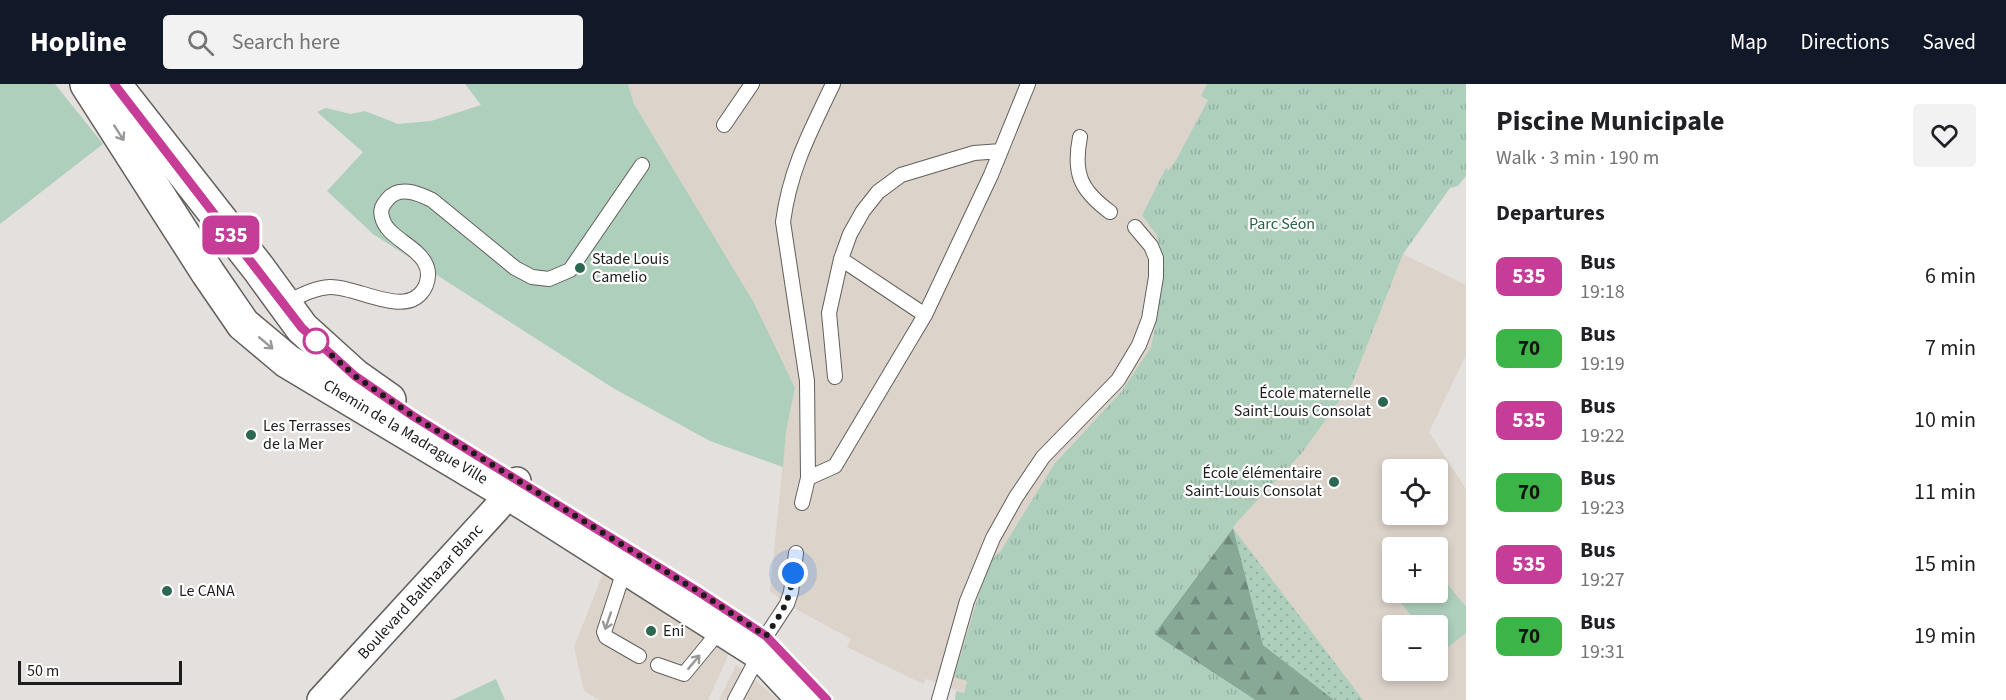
<!DOCTYPE html>
<meta charset="utf-8">
<style>
body{margin:0;font-family:"Source Sans 3",sans-serif;background:#f2f2f2;color:#202124;height:100vh;display:flex;flex-direction:column;font-size:22px;white-space:nowrap}
*{box-sizing:border-box;margin:0}
p{font-size:20px;color:#757577}
.icon{flex:none;width:33px;height:33px;fill:none;stroke:currentColor;stroke-width:2;stroke-linecap:round;stroke-linejoin:round}
.map{position:relative;flex:1;overflow:hidden}
.panel{display:flex;flex-direction:column;background:#fff;width:540px}
.panel>*{flex:none}
.badge{padding:0 12px;border-radius:9px;font-size:21px;line-height:39px}
.buttons{position:absolute;left:1382px;top:375px;display:grid;gap:12px}
.buttons a{display:grid;place-items:center;width:66px;height:66px;border-radius:6px;background:#fff;box-shadow:0 3px 9px #0003;font-size:30px}
.scale{position:absolute;left:18px;bottom:15px;width:164px;box-sizing:border-box;padding-left:6px;border:3px solid #1d1c1b;border-top:0;font-size:16px;line-height:21px;white-space:nowrap;color:#1d1c1b;-webkit-text-stroke:4px #fff;paint-order:stroke}
.you{position:absolute;width:30px;height:30px;margin:-15px;border:4px solid #fff;border-radius:50%;background:#1a73e8;box-shadow:0 0 0 9px #1a73e833}
.map>.badge{position:absolute;translate:-50% -50%;box-shadow:0 0 0 3px #fff}
h2{padding:0 30px;font-size:22px;line-height:54px}
.round{display:grid;place-items:center;flex:none;width:63px;height:63px;border-radius:6px;background:#f2f2f2}
.overview{display:flex;align-items:center;justify-content:space-between;height:102px;padding:0 30px}
h1{font-size:28px;font-weight:700;line-height:45px}
ul{padding:0;list-style:none}
li{display:flex;align-items:center;gap:18px;height:72px;padding:0 30px}
li div{flex:1}
li b{display:block;font-size:22px}
li em{font-style:normal}
li .badge{min-width:66px;font-weight:700;text-align:center}
header{display:flex;align-items:center;gap:36px;box-sizing:border-box;height:84px;padding:0 30px;background:#111827;color:#fff}
header strong{font-size:28px}
nav{display:flex;gap:33px;margin-inline-start:auto;font-size:21px}
.search{width:420px;height:54px;background:#f2f2f2;display:flex;align-items:center;gap:15px;box-sizing:border-box;padding:0 21px;border-radius:6px;color:#757577;font-size:22px}
main{display:flex;flex:1;min-height:0}
.map>svg:first-child{display:block}
</style>
<header>
<strong>Hopline</strong>
<div class="search"><svg class="icon" aria-label="search" viewBox="0 0 24 24"><circle cx="10" cy="10" r="6"/><path d="M15 15l6 6"/></svg>Search here</div>
<nav><a>Map</a><a>Directions</a><a>Saved</a></nav>
</header>
<main>
<div class="map">
<svg width="1466" height="616" viewBox="0 0 1466 616">
<defs>
<pattern id="grass-dots" width="8" height="8" patternUnits="userSpaceOnUse" patternTransform="scale(1.5)"><rect width="8" height="8" fill="#aecfbc"/><path d="M2 2h.1M6 6h.1" fill="none" stroke="#95b1a1" stroke-width="1.8" stroke-linecap="round"/></pattern>
<pattern id="forest-firs" width="22" height="20" patternUnits="userSpaceOnUse" patternTransform="scale(1.5)"><rect width="22" height="20" fill="#87a996"/><path d="M5 1l3.5 6h-7zM16 11l3.5 6h-7z" fill="#6e897a"/></pattern>
<pattern id="park-tufts" width="24" height="20" patternUnits="userSpaceOnUse" patternTransform="scale(1.5)"><rect width="24" height="20" fill="#aecfbc"/><path d="M3 7l-1-3M5 7V3M7 7l1-3M15 17l-1-3M17 17v-4M19 17l1-3" fill="none" stroke="#95b1a1"/></pattern>
</defs>
<rect width="100%" height="100%" fill="#e4e0dd"/>
<path fill="#dcd3ca" fill-rule="evenodd" d="M628,0H1207L1201,12L1208,16L1176,76L1169,86L1166,85L1142,131L1156,150L1160,163L1162,181L1157,233L1151,263L1144,277L1122,307L1060,373L1000,468L993,474L983,497L955,593L967,596L964,609L926,595L923,600L847,563L851,555L787,520L770,507L786,347L795,304L753,219L634,20Z
M1403,170L1466,201V271L1429,348L1466,405V616H1255L1197,492L1238,437L1301,370L1352,300ZM1392,386H1437V430H1392ZM1392,464H1437V508H1392ZM1392,542H1437V586H1392Z
M604,487L732,563L708,616H599L584,607L574,563Z
M736,581L749,590L778,616H719Z"/>
<path fill="url(#grass-dots)" d="M1233,444L1363,616H1334L1263,561Z"/>
<path fill="url(#forest-firs)" d="M1233,444L1263,561L1334,616H1255L1154,550Z"/>
<path fill="url(#park-tufts)" d="M1207,0H1466V92L1458,102L1450,104L1403,170L1352,300L1301,370L1238,437L1154,550L1255,616H955L956,607L964,609L967,597L954,593L983,497L993,474L1000,468L1055,379L1122,307L1151,263L1157,233L1162,181L1160,163L1156,150L1142,131L1166,84L1169,86L1176,76L1208,16L1201,12Z"/>
<path fill="#aecfbc" d="M0,0H55L103,60L0,140Z
M465,0H628L634,20L754,219L795,304L786,347L783,383L710,357L613,304L373,150L327,107L363,68L317,28L326,24L351,30L365,27L398,40L431,37L481,21Z
M1437,487L1466,523V549L1441,569L1437,564V542L1419,541L1392,508H1437Z
M496,595L505,616H452Z"/>
<g fill="none" stroke-linecap="round" stroke-linejoin="round">
<g stroke="#625f5c" stroke-width="16">
<path id="service" d="M724,41L752,0
M1080,53C1073,89 1080,106 1110,128
M841,175L925,231
M283,220C298,213 313,204 330,203C359,202 410,238 426,201C429,193 429,186 425,179C416,161 386,153 382,133C380,126 382,122 387,116C398,101 418,109 432,116L515,184L532,193L549,195L570,186L642,81
M835,293L829,229L841,175L850,150L863,127L878,108L901,91L974,69L1001,67
M808,394L835,382L925,231L991,91L1028,0
M802,419L808,394L807,297L783,138C790,85 810,48 833,0
M625,484L604,548L606,553L639,572
M766,552L787,520L791,508L796,469
M658,581L684,590L721,545
M735,616L760,569
M939,616L967,517L993,454L1016,413L1043,373L1118,296L1139,261L1149,235L1156,193V174L1151,162L1135,143"/>
</g>
<g stroke="#625f5c" stroke-width="30">
<g id="minor">
<path id="s1" d="M321,616L497,424L517,397"/>
</g>
</g>
<g stroke="#625f5c" stroke-width="36">
<g id="tertiary">
<path id="s2" d="M87,0L208,189L243,240L287,277L526,420L760,569L804,616"/>
<path d="M114,0L259,185L302,244L355,292L389,316"/>
</g>
</g>
<use href="#service" stroke="#fff" stroke-width="14"/>
<use href="#minor" stroke="#fff" stroke-width="27"/>
<use href="#tertiary" stroke="#fff" stroke-width="33"/>
</g>
<defs><path id="oneway-shaft" d="M-6 0H5M1.5-3L5.5 0L1.5 3" fill="none" stroke-width="1.6" stroke-linecap="round" stroke-linejoin="round" transform="scale(1.5)"/></defs>
<g stroke="#999998">
<use href="#oneway-shaft" transform="translate(119 49) rotate(57)"/>
<use href="#oneway-shaft" transform="translate(266 259) rotate(40)"/>
<use href="#oneway-shaft" transform="translate(608 537) rotate(109)"/>
<use href="#oneway-shaft" transform="translate(694 578) rotate(-50)"/>
</g>
<g fill="none" stroke-linecap="round" stroke-linejoin="round">
<g stroke="#fff" stroke-width="14">
<path id="line" d="M114,0L302,244L355,292L413,332L699,508L766,552L827,616"/>
</g>
<use href="#line" stroke="#c53d96" stroke-width="9"/>
<path stroke="#1d1c1b" stroke-width="6" stroke-dasharray="0 10.8" d="M316,257L355,292L413,332L699,508L766,552C782,528 790,518 793,489"/>
</g>
<g fill="#2b6751" stroke="#fff" stroke-width="2">
<circle cx="580" cy="184" r="6"/>
<circle cx="1383" cy="318" r="6"/>
<circle cx="251" cy="351" r="6"/>
<circle cx="1334" cy="398" r="6"/>
<circle cx="167" cy="507" r="6"/>
<circle cx="651" cy="547" r="6"/>
</g>
<circle fill="#fff" stroke="#c53d96" stroke-width="3" cx="316" cy="257" r="12"/>
<g text-anchor="middle" dominant-baseline="central" stroke-width="4.5" stroke-linejoin="round" paint-order="stroke">
<g font-size="16" fill="#276246" stroke="#fff">
<text x="1282" y="140">Parc Séon</text>
</g>
<g font-size="16" fill="#1d1c1b" stroke="#fff" text-anchor="start">
<text x="592" y="175">Stade Louis<tspan x="592" dy="18">Camelio</tspan></text>
<text x="1371" y="309" text-anchor="end">École maternelle<tspan x="1371" dy="18">Saint-Louis Consolat</tspan></text>
<text x="263" y="342">Les Terrasses<tspan x="263" dy="18">de la Mer</tspan></text>
<text x="1322" y="389" text-anchor="end">École élémentaire<tspan x="1322" dy="18">Saint-Louis Consolat</tspan></text>
<text x="179" y="507">Le CANA</text>
<text x="663" y="547">Eni</text>
</g>
<g font-size="16" fill="#1d1c1b" stroke="#fff">
<text stroke="none"><textPath href="#s2" startOffset="482">Chemin de la Madrague Ville</textPath></text>
<text stroke="none"><textPath href="#s1" startOffset="147">Boulevard Balthazar Blanc</textPath></text>
</g>
</g>
</svg>
<div class="buttons">
<a><svg class="icon" aria-label="locate" viewBox="0 0 24 24"><circle cx="12" cy="12" r="6"/><path d="M12 2v4M12 18v4M2 12h4M18 12h4"/></svg></a>
<a>+</a>
<a>−</a>
</div>
<div class="scale">50 m</div>
<div class="you" style="left:793px;top:489px"></div>
<b class="badge" style="left:231px;top:151px;background:#c53d96;color:#fff">535</b>
</div>
<section class="panel">
<div class="overview"><div><h1>Piscine Municipale</h1><p>Walk · 3 min · 190 m</p></div><a class="round"><svg class="icon" aria-label="heart" viewBox="0 0 24 24"><path d="M12 20l-8-8c-3-5 5-10 8-4 3-6 11-1 8 4z"/></svg></a></div>
<h2>Departures</h2>
<ul>
<li><span class="badge" style="background:#c53d96;color:#fff">535</span><div><b>Bus</b><p>19:18</p></div><em>6 min</em></li>
<li><span class="badge" style="background:#3db448;color:#111">70</span><div><b>Bus</b><p>19:19</p></div><em>7 min</em></li>
<li><span class="badge" style="background:#c53d96;color:#fff">535</span><div><b>Bus</b><p>19:22</p></div><em>10 min</em></li>
<li><span class="badge" style="background:#3db448;color:#111">70</span><div><b>Bus</b><p>19:23</p></div><em>11 min</em></li>
<li><span class="badge" style="background:#c53d96;color:#fff">535</span><div><b>Bus</b><p>19:27</p></div><em>15 min</em></li>
<li><span class="badge" style="background:#3db448;color:#111">70</span><div><b>Bus</b><p>19:31</p></div><em>19 min</em></li>
</ul>
</section>
</main>
